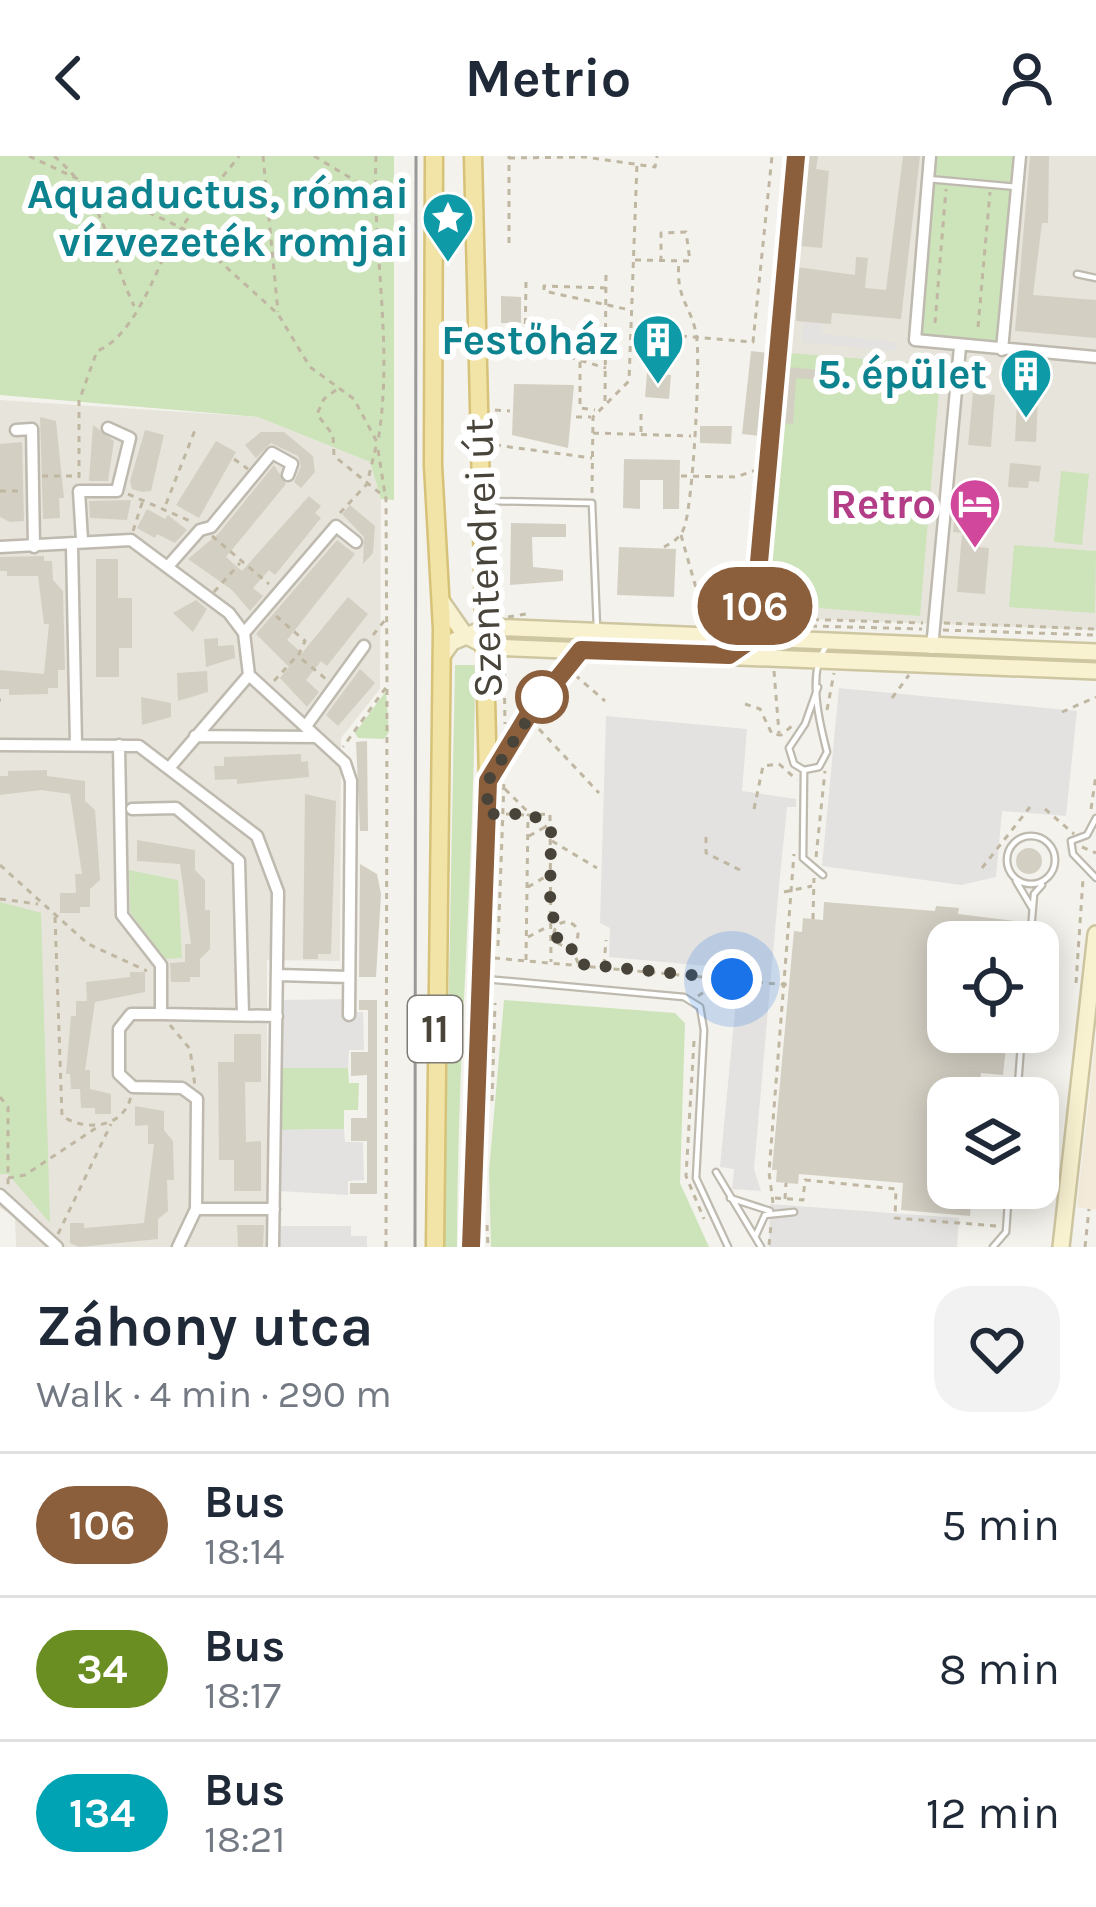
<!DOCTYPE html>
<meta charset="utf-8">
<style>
body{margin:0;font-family:Karla,sans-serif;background:#f2f2f3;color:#1f2937;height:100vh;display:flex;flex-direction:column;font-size:45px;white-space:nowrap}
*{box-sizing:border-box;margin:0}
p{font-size:39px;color:#747a83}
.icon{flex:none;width:66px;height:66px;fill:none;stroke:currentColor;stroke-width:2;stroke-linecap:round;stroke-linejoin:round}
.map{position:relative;height:1091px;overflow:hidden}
.panel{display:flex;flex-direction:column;background:#fff;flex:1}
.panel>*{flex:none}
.badge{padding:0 24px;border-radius:39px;font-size:42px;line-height:78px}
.buttons{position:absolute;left:927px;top:765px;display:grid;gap:24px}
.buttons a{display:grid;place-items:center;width:132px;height:132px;border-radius:24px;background:#fff;box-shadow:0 6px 30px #0003;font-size:60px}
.you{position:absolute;width:60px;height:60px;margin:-30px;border:9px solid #fff;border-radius:50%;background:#1a73e8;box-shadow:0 0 0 18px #1a73e833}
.map>.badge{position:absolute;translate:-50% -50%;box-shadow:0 0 0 6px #fff}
.round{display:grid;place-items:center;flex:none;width:126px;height:126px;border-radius:36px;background:#f2f2f3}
.overview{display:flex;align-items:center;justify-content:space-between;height:204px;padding:0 36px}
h1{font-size:57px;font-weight:700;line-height:90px}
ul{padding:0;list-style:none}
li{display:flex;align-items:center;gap:36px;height:144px;padding:0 36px;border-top:3px solid #e0e1e3}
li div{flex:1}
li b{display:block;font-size:45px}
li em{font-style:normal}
li .badge{min-width:132px;font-weight:700;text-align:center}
header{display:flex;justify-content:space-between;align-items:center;height:156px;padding:0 36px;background:#fff;font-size:54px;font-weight:700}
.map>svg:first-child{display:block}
</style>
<header><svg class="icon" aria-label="back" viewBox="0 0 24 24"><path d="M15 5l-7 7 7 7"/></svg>Metrio<svg class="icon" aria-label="person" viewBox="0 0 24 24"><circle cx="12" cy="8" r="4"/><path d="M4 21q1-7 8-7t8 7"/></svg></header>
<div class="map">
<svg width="1096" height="1091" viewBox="0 0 1096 1091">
<rect width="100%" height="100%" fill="#f4f2ec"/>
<path fill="#e7e4db" d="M796,0H1096V474L761,461Z
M0,244L258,261L370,306L381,343L380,533L341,582L340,805L267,804V1091H16L15,1061L0,1052Z"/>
<path fill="#f3eada" d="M1096,880V1054L1077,1051Z"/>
<path fill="#cde3ba" d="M0,0H394V344L381,343L370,306L258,261L0,239Z
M936,0H1013L998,186L921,180Z
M788,197L941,209L920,460L768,448Z
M1061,315L1089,318L1082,389L1054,386Z
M1014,389L1096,395L1095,457L1009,451Z
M455,509H475C475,704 457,897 457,1091H444Z
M386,535L389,576L384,583L358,582L355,577Z
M129,714L178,724L182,802L164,803L130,756Z
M0,746L41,757L50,1067L8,1018H0Z
M504,844L675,857L685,867L680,1027L709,1091H491L489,1015Z
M279,912H348L349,927H359L358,954H344V973L279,974Z"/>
<path fill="#e3e2e0" d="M804,165L822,167L821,178L896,186L895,195L802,186Z
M839,532L1077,555L1066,660L1002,655L996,721L961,729L822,710Z
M606,560L747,573L742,635L796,643V651H787L779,730L754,1013L761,1035L732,1033L734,1013L720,1011L739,813L609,801L610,772L600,767Z
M352,843V856H363L364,894H349L348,912H279L280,844Z
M344,973L345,986H363L364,1024L348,1025V1039L279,1035V974Z
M770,1048L959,1062L957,1091H769Z
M273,1070H351V1080H367V1091H273Z"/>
<path fill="#d4cfc3" d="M806,0H818L816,13L829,15L822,92L800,90Z
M903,0H920L901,163L832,157L831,168L796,165L797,111L855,119L856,101L868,102L865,132L886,134Z
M1030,0H1049L1048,67H1042L1033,139L1096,144V182L1015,175Z
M501,140L521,141V167H501Z
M751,195L769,197L760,280L742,278Z
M787,211L821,214L820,224L796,222L793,268L782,267Z
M647,217L671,219L669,243L645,241Z
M514,228L574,229L568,292L512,279Z
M973,237L995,239L991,291L968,289Z
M1017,242L1038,243L1036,286L1015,285Z
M40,261L56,265L64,342H59L60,362L43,363Z
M93,269L114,285L108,325H89Z
M700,270H732L731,288L700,287Z
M145,274L164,279L151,335L142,336L132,333L130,325Z
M261,276H284L313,300L315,316L301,332L294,326L301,310L298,300L271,287L256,302L245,289Z
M216,285L236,296L199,362L176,349Z
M22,286L24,365L10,366L0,361V288Z
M624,303L680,304L679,353H663V324H640V353L623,352Z
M1010,307L1041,310L1039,326L1029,325L1028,332L1008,331Z
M274,309L286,328L226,401L242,415L309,340L321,350L315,357L321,362L275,419L269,414L253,432L263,440L250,455L232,434L188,403L219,377Z
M131,344L127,364L90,362L89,345Z
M956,346L983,347L979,391L989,392L985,438L957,436L962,377L953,376Z
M350,349L375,370L373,397L363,408L364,381L342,358Z
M147,353L165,363L168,359L187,374L175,387L157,378L155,382L137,372Z
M511,367L566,368V381H532L533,411L563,414V425L510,429Z
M337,384L355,398L287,484L302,497L348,441L368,458L327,510L321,505L306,524L319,536L307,551L280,522L289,511L256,478Z
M619,391L676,393L674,441L617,439Z
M44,400V405H52L53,424L63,435L65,514H58V532H48V538L9,539V533H0V514L44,518L49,468H44L38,420H7V415H0V401Z
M96,403H118V442H132V492H119V521H96Z
M196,444L207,453L193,476L173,457Z
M218,482V490L234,489L235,502L206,511L204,483Z
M360,513L375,527L338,570L326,559Z
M207,515L208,536L178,545L177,517Z
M141,541L171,547V561L142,569Z
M367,585L368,675H360L356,586Z
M301,598V606L308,605L309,621L237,628V623L215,624L214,610H224V601Z
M47,614V620L85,625V645L95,654L100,724L90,733V751H80V757H60V737H76L75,718H82L70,638L41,634L0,639V620H8V615Z
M305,638L336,645L331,798H318V803H303Z
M137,684L195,694V714L205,724V754H210V793L200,803V821H190V826H171L170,807L185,806V788H191L180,708L137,705Z
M1016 705a13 13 0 1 1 26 0a13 13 0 1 1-26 0Z
M360,708L377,718L381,738L376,821H359Z
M824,746L935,755L936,750L959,752L958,758L1015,765L1024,776L1022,786H948V876H986L985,889L1006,891L1003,919L981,917L979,942H948V1032H989L988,1045L971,1044L970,1060L901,1054L903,1027L799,1018L798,1028L776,1026L777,1014H772L794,775L802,776L803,762L823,764Z
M130,816H145V836L95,846L85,914H90V933L111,938V958H95V952H81L80,933H71L70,918H66L71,860H76V845H87L86,826L130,821Z
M359,844H377V1038H350V1027H367V985H351V962H367V919L351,920V896H368V854H359Z
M234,878H261V926H245L246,986L261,985V1035H234V1004H219L218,906H234Z
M135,950L164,955V974L173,985L174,1024H167L168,1055L158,1063V1083L79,1091L70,1087V1067H84V1072L144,1067L154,988H148V969L135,970Z
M237,1069H264L263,1091H238Z"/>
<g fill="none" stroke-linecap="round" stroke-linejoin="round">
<g stroke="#bfbaaf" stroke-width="9">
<path id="lane" d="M928,23L1017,31
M1077,118L1096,122
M489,345L592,347L597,472
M818,531L805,568L789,592L794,608L804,614L819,611L827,596C820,569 807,518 825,492
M804,614L803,702L823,719
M1096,662L1087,679L1071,685L1073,698L1096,722
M1007 704a24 24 0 1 1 48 0a24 24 0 1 1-48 0Z
M1016,725L1032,752
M1030,786L1034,738L1042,729
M485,823L684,841L700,851L704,874L696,1022L728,1091
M1017,942L1022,876
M716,1016L761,1091
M730,1042L770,1055
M756,1079L765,1059L794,1056
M993,1091L1006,1076L1009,1032"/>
</g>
<g stroke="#bfbaaf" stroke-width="15">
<path id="street" d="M930,0L915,184L1096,201
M1002,194L1020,0
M16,274L32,273L34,391
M82,384L79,335H117L130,282L108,272
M72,390L76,589
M0,391L131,384L229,457L244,477L249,519L345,607L351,625L349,859
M170,408L200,374L211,371L272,297L292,308L288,319
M244,477L336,370L356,386
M753,486L796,0
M932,492L960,191
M306,570L364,490
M195,580L316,581
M0,589L139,590L257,680L278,736L273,1091
M119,589L122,759L161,809V858H131L119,873V918L133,931L182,932L197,943L196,1053L178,1091
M170,611L249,519
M132,653L176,652L239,705L243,859
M278,819L349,821
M161,858L277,860
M0,1039L57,1091
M196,1053H274"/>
</g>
<g stroke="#cec6a1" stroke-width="20">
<path id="secondary" d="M442,446L465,479L488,491L1096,515
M442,500L452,486L488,471L1096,496
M488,625L527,561L581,494
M1061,1091L1096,778"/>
</g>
<g stroke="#d6c278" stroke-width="21">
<path id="primary" d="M434,0L433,309L442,473L435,1091
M471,1091L488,625L473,0"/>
</g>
<path stroke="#bfb7a2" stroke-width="3" stroke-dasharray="6 6" stroke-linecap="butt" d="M29,0L184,73L278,158L310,211L354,243L377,286L367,328L338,359
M54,0C107,45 107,92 134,150
M263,0L278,156
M314,0L374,36
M376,0C372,94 394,191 378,285
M509,2L585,1L655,11L657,0
M509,87V0
M635,104L690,105L686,76L661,77V104
M526,126L525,188L606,212
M606,132L544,130V135L630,154
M935,167L946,33
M978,171L990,36
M633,176L753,186L772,0
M580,206V252L595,254
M336,234L324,243L317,258L333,279L334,300L386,342L387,530L343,591
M605,245L606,115
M495,254L510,255
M576,261H591
M641,276V255
M593,277L691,280
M495,289L592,302
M378,294L385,338
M234,303L248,313
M42,320H79
M681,320L736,321L756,314
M79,322V245L97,195C130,182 151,129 165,98C182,64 216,31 239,0
M0,335H21
M592,337L593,261L629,225L637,7
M128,338L190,365
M166,348L195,274
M133,375L143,344
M681,379L698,439
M212,380L269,428
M664,391C673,386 680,382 684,372C693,349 700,213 697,185C694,151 675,146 679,105
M214,436L240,407
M276,460L305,485L298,500L326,523
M508,461L526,458
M765,462L923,467
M944,467L1096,473
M811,470L922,473
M943,474L1096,479
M373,479L385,464
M504,506L505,568
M774,515L779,577
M575,519L605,545
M274,525L296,501
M892,542L909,519
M0,544H1
M745,548L760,553L772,578L781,579L792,570
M827,554L834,517
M1062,556L1096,541
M539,573L599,637
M505,633L528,656
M754,653L763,610L779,608L797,624
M1045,653L1074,678
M1091,653L1096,619
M506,658L526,659
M536,661L550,675
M529,680L547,670
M706,681V697L742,715
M552,685L597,712
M1082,691L1096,697
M816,701L825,615
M0,709L88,788L147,815
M982,712L1030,651
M528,731L550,718
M784,736L812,730
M0,743L38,748
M55,761L62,960C86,976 124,972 131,940
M813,763L814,722
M554 778a12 12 0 1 1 24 0a12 12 0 1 1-24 0Z
M528,781L551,769
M498,790L504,626
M571,791L579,809
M494,802L789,829
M526,804L528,659L550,658L551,806
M604,809L606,784
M1076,827L1083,723
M698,840L713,830L714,822
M170,869L190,893L195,930
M694,885L686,1020L704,1063
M0,941L8,951V1029
M492,945L495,847
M8,1022L25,1019L99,970
M775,1042L803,1044L805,1024L896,1033L895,1062L997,1070
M785,1043L786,1027
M773,1047L769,1016L794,698
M487,1069L488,1091
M58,1078L111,968
M769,1089L771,1069
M386,1091L387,530
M1085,1091L1089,1053"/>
<use href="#lane" stroke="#fff" stroke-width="4.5"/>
<use href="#street" stroke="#fff" stroke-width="10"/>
<use href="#secondary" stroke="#f9f2d1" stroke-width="15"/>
<use href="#primary" stroke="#f2e3a7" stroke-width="16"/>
<path stroke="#999" stroke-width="3" d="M415,1091L416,0"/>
</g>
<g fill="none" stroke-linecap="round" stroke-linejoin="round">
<g stroke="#fff" stroke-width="27">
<path id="line" d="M471,1091L488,625L527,561L581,494L729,499L752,483L796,0"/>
</g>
<use href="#line" stroke="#8b5e3c" stroke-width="18"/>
<path stroke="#48443a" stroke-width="12" stroke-dasharray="0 21.6" d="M542,541L545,536L488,625L487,658H532L551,676L550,757L558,768L557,786L570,790L579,808L732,823"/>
</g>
<defs>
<g id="sight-pin" transform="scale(2.7)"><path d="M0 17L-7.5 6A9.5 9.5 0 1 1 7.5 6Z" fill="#0f9aa8" stroke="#fff"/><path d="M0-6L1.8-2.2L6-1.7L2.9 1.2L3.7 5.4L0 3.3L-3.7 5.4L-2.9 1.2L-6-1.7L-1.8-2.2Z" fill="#fff"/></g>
<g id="building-pin" transform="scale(2.7)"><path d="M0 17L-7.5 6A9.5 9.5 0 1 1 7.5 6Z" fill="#0f9aa8" stroke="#fff"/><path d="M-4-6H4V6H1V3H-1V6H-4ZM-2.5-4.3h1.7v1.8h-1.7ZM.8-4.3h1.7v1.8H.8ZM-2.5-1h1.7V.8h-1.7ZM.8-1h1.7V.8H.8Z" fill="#fff"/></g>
<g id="hotel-pin" transform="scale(2.7)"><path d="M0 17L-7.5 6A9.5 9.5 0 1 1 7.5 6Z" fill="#d1479c" stroke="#fff"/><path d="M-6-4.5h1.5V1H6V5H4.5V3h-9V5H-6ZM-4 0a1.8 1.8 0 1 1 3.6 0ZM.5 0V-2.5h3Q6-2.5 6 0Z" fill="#fff"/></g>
</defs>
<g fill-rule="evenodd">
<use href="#sight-pin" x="448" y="62"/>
<use href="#building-pin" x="658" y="184"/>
<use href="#building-pin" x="1026" y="218"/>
<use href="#hotel-pin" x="975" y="348"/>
</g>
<circle fill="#fff" stroke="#8b5e3c" stroke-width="6" cx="542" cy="541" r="24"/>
<g text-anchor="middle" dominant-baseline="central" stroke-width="12" stroke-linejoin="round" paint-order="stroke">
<rect fill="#fff" stroke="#7f7c75" stroke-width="3" x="408" y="840" width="54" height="66" rx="9"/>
<g font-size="39" font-weight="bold" fill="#48443a">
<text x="435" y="873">11</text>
</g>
<g font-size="42" font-weight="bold" fill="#0d838f" stroke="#fff" text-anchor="end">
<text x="409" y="38">Aquaductus, római<tspan x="409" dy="48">vízvezeték romjai</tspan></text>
<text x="619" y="184">Festőház</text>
<text x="987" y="218">5. épület</text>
</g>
<g font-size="42" font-weight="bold" fill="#b23c85" stroke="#fff" text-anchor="end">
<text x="936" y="348">Retro</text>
</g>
<g font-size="42" fill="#48443a" stroke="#fff">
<text transform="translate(483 402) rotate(-92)">Szentendrei út</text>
</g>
</g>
</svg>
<div class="buttons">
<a><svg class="icon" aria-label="locate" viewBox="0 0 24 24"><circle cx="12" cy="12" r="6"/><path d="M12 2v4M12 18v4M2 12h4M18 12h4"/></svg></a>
<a><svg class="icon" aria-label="layers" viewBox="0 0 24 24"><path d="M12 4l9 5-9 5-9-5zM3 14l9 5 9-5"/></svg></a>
</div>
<div class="you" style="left:732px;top:823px"></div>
<b class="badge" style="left:755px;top:450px;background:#8b5e3c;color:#fff">106</b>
</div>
<section class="panel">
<div class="overview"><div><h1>Záhony utca</h1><p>Walk · 4 min · 290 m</p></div><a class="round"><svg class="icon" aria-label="heart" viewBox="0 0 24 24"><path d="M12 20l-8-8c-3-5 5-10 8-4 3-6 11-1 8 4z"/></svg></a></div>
<ul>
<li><span class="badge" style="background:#8b5e3c;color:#fff">106</span><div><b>Bus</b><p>18:14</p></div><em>5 min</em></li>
<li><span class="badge" style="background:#6b8e23;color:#fff">34</span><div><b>Bus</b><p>18:17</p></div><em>8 min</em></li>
<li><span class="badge" style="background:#00a3b4;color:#fff">134</span><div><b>Bus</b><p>18:21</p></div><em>12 min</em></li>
</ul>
</section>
